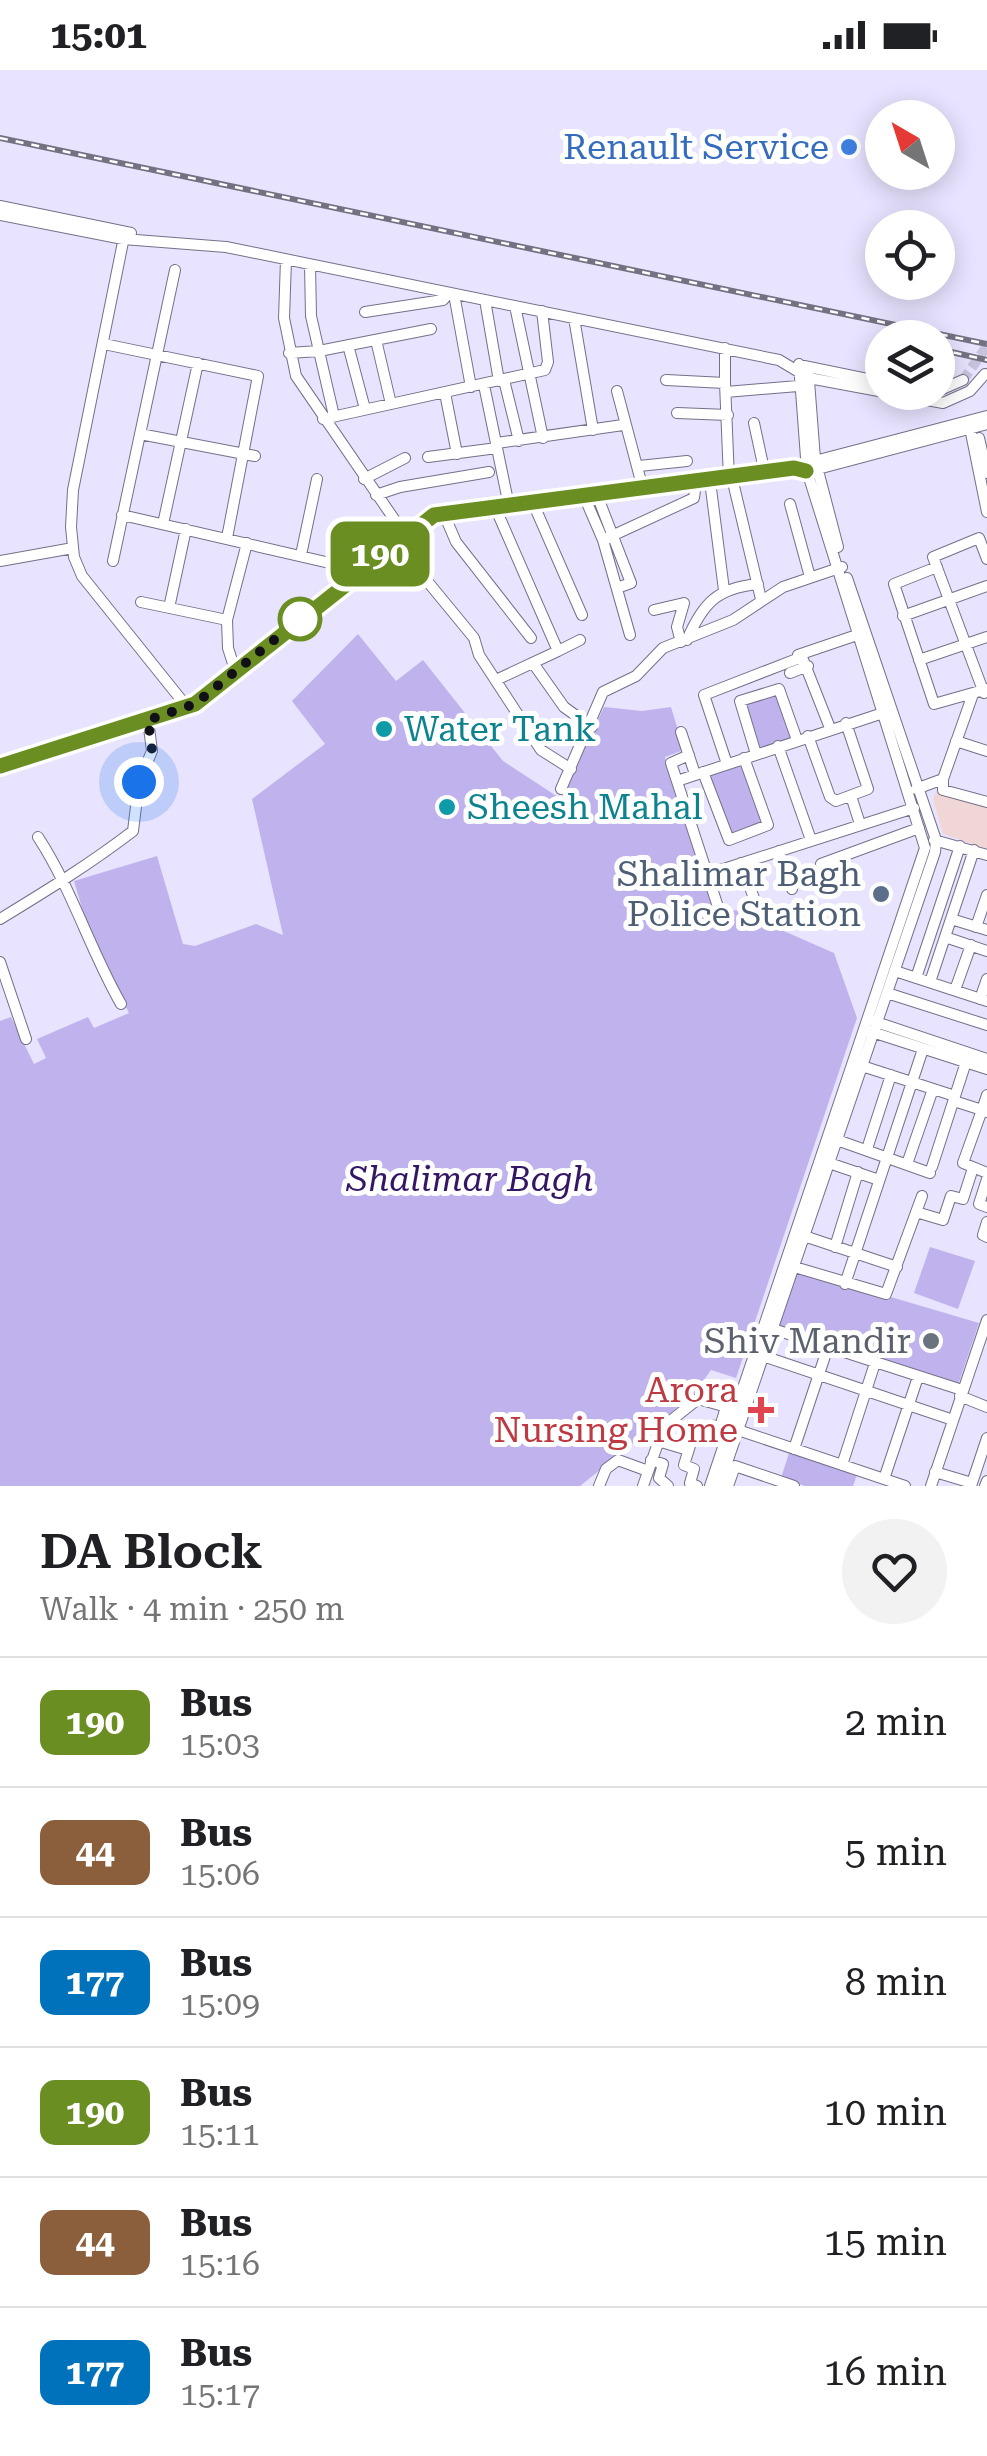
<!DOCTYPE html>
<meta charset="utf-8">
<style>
body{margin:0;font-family:"Roboto Serif",serif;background:#f2f2f2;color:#202124;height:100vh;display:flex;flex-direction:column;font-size:38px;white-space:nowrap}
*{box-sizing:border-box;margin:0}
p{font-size:32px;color:#757577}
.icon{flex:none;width:55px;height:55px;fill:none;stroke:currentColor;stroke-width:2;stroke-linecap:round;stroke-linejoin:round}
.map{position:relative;height:1416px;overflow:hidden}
.details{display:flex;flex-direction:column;background:#fff;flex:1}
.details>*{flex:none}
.badge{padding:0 20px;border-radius:15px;font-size:35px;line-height:65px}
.needle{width:65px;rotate:321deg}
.fabs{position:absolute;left:865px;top:30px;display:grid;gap:20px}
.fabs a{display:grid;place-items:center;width:90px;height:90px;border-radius:50%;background:#fff;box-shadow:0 5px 25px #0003;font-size:50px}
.you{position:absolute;width:50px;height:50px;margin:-25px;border:8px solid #fff;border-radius:50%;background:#1a73e8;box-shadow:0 0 0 15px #1a73e833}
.map>.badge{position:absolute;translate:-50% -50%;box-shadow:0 0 0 5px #fff}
.round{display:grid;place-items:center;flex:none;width:105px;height:105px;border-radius:52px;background:#f2f2f2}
.headline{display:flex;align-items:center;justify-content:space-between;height:170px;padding:0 40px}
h1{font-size:48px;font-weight:600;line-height:75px}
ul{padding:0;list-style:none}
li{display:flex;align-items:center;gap:30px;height:130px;padding:0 40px;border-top:2px solid #e0e0e0}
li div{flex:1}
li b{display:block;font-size:38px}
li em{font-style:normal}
li .badge{min-width:110px;font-weight:700;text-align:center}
.status{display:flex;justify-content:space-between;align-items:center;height:70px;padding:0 50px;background:#fff;direction:ltr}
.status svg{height:28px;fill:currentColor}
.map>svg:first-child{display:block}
</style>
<div class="status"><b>15:01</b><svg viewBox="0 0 49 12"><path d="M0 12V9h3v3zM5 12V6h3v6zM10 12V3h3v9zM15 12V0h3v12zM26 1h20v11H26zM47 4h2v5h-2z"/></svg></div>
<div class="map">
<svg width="987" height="1416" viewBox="0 0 987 1416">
<rect width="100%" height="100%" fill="#e8e3ff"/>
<path fill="#f1d6d6" d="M937,720L987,736V779L943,764L933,729Z"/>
<path fill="#c0b3ed" d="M358,564L396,611L423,590L503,691L561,729L604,637L642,641L671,637L684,680L665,687L718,845L736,840L834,883L857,948L736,1308L711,1300L694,1324L580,1416H0V951L11,947L34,994L46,988L37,969L88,947L94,958L129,943L89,862L74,811L157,786L183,874L195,876L256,854L283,865L252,729L325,674L292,631Z
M778,621L793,668L757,680L742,633Z
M743,690L765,755L729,768L706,703Z
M930,1177L975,1191L958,1239L914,1223Z
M796,1199L979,1253L958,1315L876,1291L878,1283L874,1292L776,1259Z
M790,1380L858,1402L853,1416H805L781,1408Z"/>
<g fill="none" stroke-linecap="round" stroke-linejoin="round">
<path stroke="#c8c3dc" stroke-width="10" stroke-dasharray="10 5" stroke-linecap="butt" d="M963,310L987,276"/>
<g stroke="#757089" stroke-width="12">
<path id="minor" d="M0,136L131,163
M0,145L123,169L226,177L779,290L809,308L943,333L970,321L985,304
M124,167L73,420L71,457L74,487L82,506L187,637
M286,190L284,248L296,306L405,465
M454,224L471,317
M485,230L499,311
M515,236L543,368
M365,242L443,230L449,223
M574,248L593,360
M376,270L391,334
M104,274L258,306L227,468
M348,275L365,339
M289,283L319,281L311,246L310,195
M804,296L882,312
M808,298L815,389L838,477
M504,310L519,371
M666,310L725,313L729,409
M725,313V278
M484,315L509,436
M617,321L643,419
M938,321L963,310
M726,322L798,316
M445,323L457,384
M677,343L728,345
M334,346L319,281L431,259
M323,349L545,300L548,292L542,241
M754,353L765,404
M970,358L987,442
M140,364L255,386
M979,368L987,403
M497,373L623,355
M428,387L497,378
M639,396L687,391
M814,400L987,354
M732,408L761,529
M364,409L405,388
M710,411L724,520
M376,425L400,417L489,402
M597,425L631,513L617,518
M584,426L603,470L630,565
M533,433L582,545
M790,434L810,507
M495,437L558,581L496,610
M444,444L456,472L531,568
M122,445L360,500
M163,454L198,293
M603,470L694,428L696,412
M395,472L474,568L479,585L541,680L571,699
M301,485L317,409
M0,491L73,478
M113,491L175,200
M937,497L894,514L934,634L987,619
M141,532L227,550L247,473
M169,538L186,459
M654,540L684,533L677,557L681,572
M903,546L987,516
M227,550L228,578L235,600
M687,570C703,533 717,518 758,514
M558,581L580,570
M798,585L857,565
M919,590L987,567
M533,593L564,637L592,657
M790,603L808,596
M984,623L933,487L979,468L987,489
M681,662L695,704
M808,666L830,727L836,731L868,719L846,653
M956,671L987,681
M778,676L811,770
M756,684L740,631L779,619L797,670
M689,685L671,693L720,843
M727,694L704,625L802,587L830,658
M0,696L195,634L434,445L765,404L987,346
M703,702L729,770L768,755L744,688
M943,709V720L987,732
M677,711L883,643
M561,719L603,622L636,606L663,578L733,550L783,517L842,497
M916,719L943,709L973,624
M851,726L860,754
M38,767C72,819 90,880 121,934
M934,770L987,785
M779,781L792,819
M741,793L755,831
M821,794L919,758
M708,804L914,738
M0,849C46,821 90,794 133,761L139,712L152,681L148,650
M951,849L987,860
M976,857L987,825
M945,867L987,881
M0,892L26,969
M895,901L987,931
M916,908L960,776
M930,912L974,780
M955,920L971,875
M887,923L987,955
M980,929L987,909
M873,951L987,989
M869,961L987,999
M862,996L955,1026
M954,1031L982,1040L987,1025
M987,1042L982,1040L963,1093L987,1103
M837,1070L930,1103
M867,1079L891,1005
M829,1093L879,1110
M907,1094L933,1019
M932,1097L967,989
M987,1109L979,1134L987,1137
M916,1142L943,1150L951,1126L963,1129L973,1098
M987,1152L983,1165L987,1167
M804,1166L897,1197
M835,1177L858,1102
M791,1196L886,1224L922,1126
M845,1214L923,979
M773,1259L962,1320
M763,1286L953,1350
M960,1326L987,1337
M738,1360L905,1416
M658,1371L688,1380
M794,1379L828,1277
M651,1390L663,1394L659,1408L668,1416
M842,1395L875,1293
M935,1402L972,1413
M884,1409L918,1307
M599,1416L606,1399L618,1390L648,1401
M643,1416L664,1356L698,1329L738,1340
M697,1416L690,1413L694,1399L684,1395L693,1366L705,1369L710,1355L720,1357L726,1337
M710,1416L925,778L807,401L799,294
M719,1416L935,782L936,770L847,508
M728,1416L735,1396L794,1416
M931,1416L987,1250
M971,1416L987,1368
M985,1416L987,1411"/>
</g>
<use href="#minor" stroke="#fff" stroke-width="10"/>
<g stroke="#757183" stroke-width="6">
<path id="rail" d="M0,68L987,274
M938,279L987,290"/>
</g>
<use href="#rail" stroke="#fff" stroke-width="2.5" stroke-dasharray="8" stroke-linecap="butt"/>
</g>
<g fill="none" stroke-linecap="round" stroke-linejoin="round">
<g stroke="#fff" stroke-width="22">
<path id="line" d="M0,696L195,634L434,445L794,398L806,401"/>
</g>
<use href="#line" stroke="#6b8e23" stroke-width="15"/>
<path stroke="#110f18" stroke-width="10" stroke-dasharray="0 18" d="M139,712L152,680L148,650L195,634L300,549"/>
</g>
<circle fill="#3f7fe0" stroke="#fff" stroke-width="4" cx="849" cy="77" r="10"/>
<circle fill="#fff" stroke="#6b8e23" stroke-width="5" cx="300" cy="549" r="20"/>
<g fill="#0f9aa8" stroke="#fff" stroke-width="4">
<circle cx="384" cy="659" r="10"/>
<circle cx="447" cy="737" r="10"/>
</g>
<circle fill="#5c6f8a" stroke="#fff" stroke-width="4" cx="881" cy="824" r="10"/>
<circle fill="#6b7280" stroke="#fff" stroke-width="4" cx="931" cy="1271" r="10"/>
<path fill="#e0444e" stroke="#fff" stroke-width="4" d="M756 1325h10v10h10v10h-10v10h-10v-10h-10v-10h10z"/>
<g text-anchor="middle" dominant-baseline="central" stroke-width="10" stroke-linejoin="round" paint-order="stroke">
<g font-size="35" fill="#366cbe" stroke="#fff" text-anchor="end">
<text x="829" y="77">Renault Service</text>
</g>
<g font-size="35" fill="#0d838f" stroke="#fff" text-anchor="start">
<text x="404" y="659">Water Tank</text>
<text x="467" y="737">Sheesh Mahal</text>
</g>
<g font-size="35" fill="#4e5e75" stroke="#fff" text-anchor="end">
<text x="861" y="804">Shalimar Bagh<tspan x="861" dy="40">Police Station</tspan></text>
</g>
<g font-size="35" font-style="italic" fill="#341764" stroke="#fff">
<text x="470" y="1109">Shalimar Bagh</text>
</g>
<g font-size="35" fill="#5b616d" stroke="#fff" text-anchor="end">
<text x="911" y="1271">Shiv Mandir</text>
</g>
<g font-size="35" fill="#be3a42" stroke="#fff" text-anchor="end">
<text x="738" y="1320">Arora<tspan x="738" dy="40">Nursing Home</tspan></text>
</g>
</g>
</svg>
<div class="fabs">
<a><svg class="needle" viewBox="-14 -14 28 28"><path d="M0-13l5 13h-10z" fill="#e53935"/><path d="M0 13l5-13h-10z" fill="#757577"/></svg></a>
<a><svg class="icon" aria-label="locate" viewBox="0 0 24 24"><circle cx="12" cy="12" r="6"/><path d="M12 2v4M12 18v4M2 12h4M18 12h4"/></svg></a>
<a><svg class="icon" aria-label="layers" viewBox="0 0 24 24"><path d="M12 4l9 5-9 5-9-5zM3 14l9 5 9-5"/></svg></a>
</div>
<div class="you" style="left:139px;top:712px"></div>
<b class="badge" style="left:380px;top:484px;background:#6b8e23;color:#fff">190</b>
</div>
<section class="details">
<div class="headline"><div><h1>DA Block</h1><p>Walk · 4 min · 250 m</p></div><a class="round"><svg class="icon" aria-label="heart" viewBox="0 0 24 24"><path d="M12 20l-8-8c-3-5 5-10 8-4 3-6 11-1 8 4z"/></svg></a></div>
<ul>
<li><span class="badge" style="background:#6b8e23;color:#fff">190</span><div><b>Bus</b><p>15:03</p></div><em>2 min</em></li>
<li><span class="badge" style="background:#8b5e3c;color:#fff">44</span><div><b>Bus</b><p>15:06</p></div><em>5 min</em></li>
<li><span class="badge" style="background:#0072bc;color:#fff">177</span><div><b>Bus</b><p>15:09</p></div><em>8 min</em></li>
<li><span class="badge" style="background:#6b8e23;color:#fff">190</span><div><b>Bus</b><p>15:11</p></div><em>10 min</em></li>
<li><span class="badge" style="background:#8b5e3c;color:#fff">44</span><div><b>Bus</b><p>15:16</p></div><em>15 min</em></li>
<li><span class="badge" style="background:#0072bc;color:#fff">177</span><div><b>Bus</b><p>15:17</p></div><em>16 min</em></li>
</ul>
</section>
